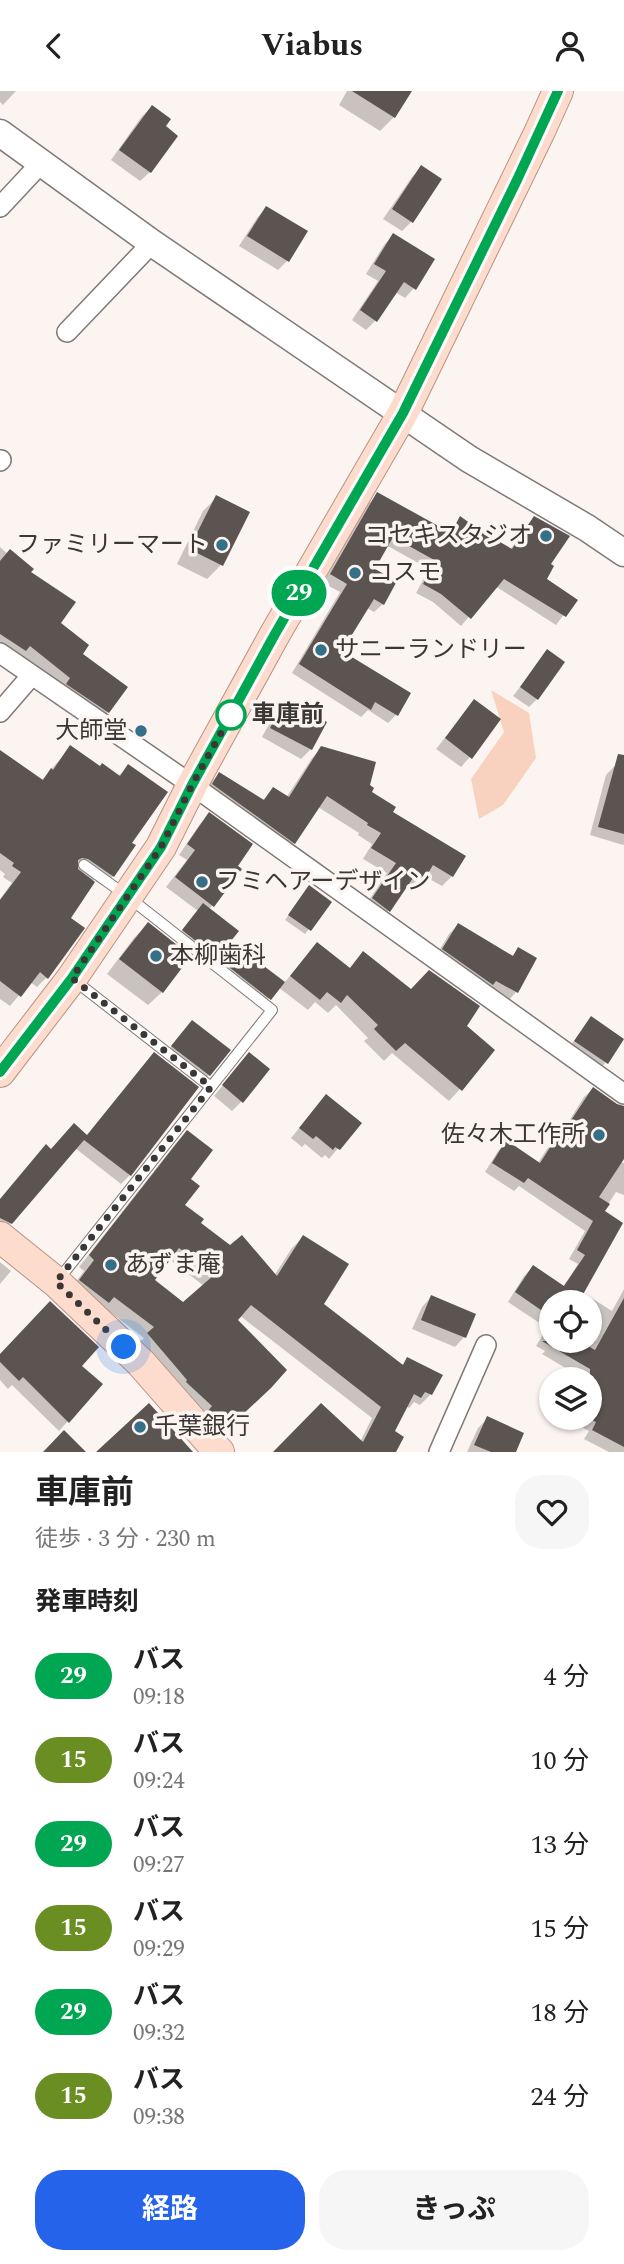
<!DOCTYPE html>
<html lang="ja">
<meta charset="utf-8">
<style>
body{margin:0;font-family:Spectral,"Noto Sans JP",serif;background:#f6f6f6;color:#222;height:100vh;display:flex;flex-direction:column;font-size:26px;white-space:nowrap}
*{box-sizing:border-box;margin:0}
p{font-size:23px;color:#767676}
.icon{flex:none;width:38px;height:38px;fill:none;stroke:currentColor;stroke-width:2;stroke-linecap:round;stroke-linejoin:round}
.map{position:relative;height:1361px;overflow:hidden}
.sheet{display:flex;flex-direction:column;background:#fff;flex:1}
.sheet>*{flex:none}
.badge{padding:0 14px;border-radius:23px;font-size:24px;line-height:46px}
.fabs{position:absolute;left:539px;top:1199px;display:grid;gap:14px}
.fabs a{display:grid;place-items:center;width:63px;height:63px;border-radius:50%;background:#fff;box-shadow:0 2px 5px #0004;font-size:35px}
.you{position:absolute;width:35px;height:35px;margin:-18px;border:5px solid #fff;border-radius:50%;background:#1a73e8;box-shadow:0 0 0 10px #1a73e833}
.map>.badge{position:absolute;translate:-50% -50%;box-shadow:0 0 0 4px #fff}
h2{padding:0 35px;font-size:26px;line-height:63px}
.round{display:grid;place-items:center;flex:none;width:74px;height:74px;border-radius:28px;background:#f6f6f6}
.head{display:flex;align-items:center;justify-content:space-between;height:119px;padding:0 35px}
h1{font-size:33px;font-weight:700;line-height:52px}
.primary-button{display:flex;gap:14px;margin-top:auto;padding:14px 35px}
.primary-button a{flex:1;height:80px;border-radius:28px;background:#2563eb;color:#fff;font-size:28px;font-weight:700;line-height:80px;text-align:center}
.primary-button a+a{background:#f6f6f6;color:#222}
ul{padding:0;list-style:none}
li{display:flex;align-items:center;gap:21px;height:84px;padding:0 35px}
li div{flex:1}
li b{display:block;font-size:26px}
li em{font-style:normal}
li .badge{min-width:77px;font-weight:700;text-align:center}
header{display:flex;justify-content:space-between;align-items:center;height:91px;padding:0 35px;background:#fff;font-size:32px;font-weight:700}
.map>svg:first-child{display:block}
</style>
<header><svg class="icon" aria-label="back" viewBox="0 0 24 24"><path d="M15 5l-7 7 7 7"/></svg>Viabus<svg class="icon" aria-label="person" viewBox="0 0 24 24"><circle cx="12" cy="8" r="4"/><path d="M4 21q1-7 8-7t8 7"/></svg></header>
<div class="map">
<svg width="624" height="1361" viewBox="0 0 624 1361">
<rect width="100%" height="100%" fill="#fcf4f0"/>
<path fill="#f9d1bf" d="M491,599L529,622L536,667L503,714L479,728L471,688L504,641Z"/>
<path fill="#0003" fill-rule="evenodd" d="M0,0H16L3,14L0,11Z
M347,0H410L394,26L380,40L339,14Z
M152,16L164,36L150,81L140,90L111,69L142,25Z
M421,77L411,131L402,140L383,128L412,86Z
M266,117L305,141L287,170L278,179L239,155L257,127Z
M393,144L414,197L405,207L395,201L375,230L366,239L352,229L378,190L366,183L384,154Z
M378,404L449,443L461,428L499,455L510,459L527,435L535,427L549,474L545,488L575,509L556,534L495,495L461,535L433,511L416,502L429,478L386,454L373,479L383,513L374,521L367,517L340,561L396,624L388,632L368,619L361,626L292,582L340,501L323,492L369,412Z
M217,406L248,422L221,474L207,488L177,473L203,420Z
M0,456L29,482L59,533L80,563L108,621L99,630L62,597L20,564L16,569L0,554Z
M547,561L537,608L529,616L513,605Z
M285,610L311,658L301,668L262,646L276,620Z
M474,610L470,666L461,676L436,658Z
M70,657L99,677L118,685L128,676L130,752L133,755L113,785L103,795L94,789L68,827L47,886L37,896L30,891L10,915L0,908V808L12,792L3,786L5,783L0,779V661L41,690Z
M322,657L368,695L369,702L391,722L463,765L452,785L442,795L424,785L413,798L406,794L389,819L379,829L363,818L387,782L363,768L372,753L358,744L359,742L318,716L294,752L284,761L204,704L209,693L219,683L262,710L273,698L286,707L312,667Z
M624,665V753L623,754L590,744L606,684Z
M209,724L213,814L208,819L229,850L284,892L317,853L349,878L363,863L411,900L465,935L460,998L449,1010L392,962L384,970L364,950L368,947L336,914L328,922L315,911L308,919L278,896L261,916L175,849L198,820L166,796L187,769L179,764L200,733Z
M305,801L329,811L305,843L285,829Z
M148,833L162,901L148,914L107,883L134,847Z
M458,834L511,866L518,859L535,868L516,901L507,911L434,868L449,843Z
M591,927L622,949L599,980L568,958Z
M183,940L209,984L200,993L163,966Z
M249,963L241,1011L232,1020L214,1005Z
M593,998L617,1015L624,1017V1065L620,1071L624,1072V1104L616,1101L603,1121L582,1201L612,1220L624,1198V1361H609L584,1348L589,1340L567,1329L569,1326H590V1288H584L542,1263L545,1260L536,1255L547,1237L508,1211L524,1185L533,1176L563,1196L578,1173L569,1168L585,1140L519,1095L514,1100L485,1081L498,1060L507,1052L538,1072L547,1058L557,1049L584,1006ZM551,1211H590V1250H551Z
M326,1005L359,1032L329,1068L325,1064L322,1067L305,1053L302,1056L291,1047Z
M187,1041L189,1088L183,1114L198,1132L274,1185L292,1157L303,1146L322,1213L401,1275L408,1268L431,1303L420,1314L414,1311L409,1317L406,1315L392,1341L402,1346L393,1361H275L321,1315L360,1351L372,1327L239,1224L235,1229L258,1308L213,1350L137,1254L144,1247L103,1216L69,1200L84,1180L79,1176L176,1052ZM169,1168L204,1195L183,1213L152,1190Z
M86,1046L130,1084L121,1093L75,1057L11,1132L2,1141L0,1140V1109L51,1059Z
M0,1171L11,1180L0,1193Z
M431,1206L473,1224L464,1246L455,1256L412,1238L422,1216Z
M0,1265L80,1275L68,1330L59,1340L12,1294L8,1298L0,1289Z
M488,1327L522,1343L514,1361H467L478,1337Z"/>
<path fill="#5b5451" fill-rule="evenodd" d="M352,0H412L395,27Z
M152,14L171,28L166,35L178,45L151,82L119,59Z
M421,74L442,88L413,132L392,118Z
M266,115L308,140L289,171L247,145Z
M393,142L435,168L416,199L404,191L377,231L360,219L386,180L374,173Z
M377,401L451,442L460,425L499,453L500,451L512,458L534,425L570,445L551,473L554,475L547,488L578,509L566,526L504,488L471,528L441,503L423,493L436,470L393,446L375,478L397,490L384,514L374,508L342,560L411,602L398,625L375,611L371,619L299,573L347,493L330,483Z
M216,404L250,421L223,475L189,458Z
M10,458L34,478L31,481L76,511L61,532L89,554L83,563L128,596L109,622L66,593L70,587L30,555L26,560L0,543V470Z
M547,558L565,571L538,609L520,596Z
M285,608L327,631L312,659L270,637Z
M474,608L501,628L472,668L445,647Z
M70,654L100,675L102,672L120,685L128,673L168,701L132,752L136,754L114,786L88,768L82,767L78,769V778L95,791L71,827L85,837L48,888L40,881L21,906L0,890V809L21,781L12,775L14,772L0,762V659L43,689L51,677L53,679Z
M321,655L376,671L370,694L374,697L372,701L396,716L393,721L466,765L453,786L433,774L424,789L415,784L390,821L372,807L396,772L371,757L381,742L367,734L368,732L327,705L295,753L212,693L219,681L264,709L273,696L289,706Z
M618,663L624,664V743L598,736Z
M209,721L253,753L238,775L242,778L214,816L175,786L195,759L187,753Z
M309,794L332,811L311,840L288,824Z
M203,812L239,840L231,850L285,891L271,909L182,839Z
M148,831L191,865L163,902L119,868Z
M458,832L513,865L518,856L537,867L518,902L496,890L493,894L442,858Z
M317,851L350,877L363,860L411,898L429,879L480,915L467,935L495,959L462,1000L405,952L396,960L374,938L378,934L347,904L341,912L327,901L320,909L290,885Z
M591,925L624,948L608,973L574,950Z
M192,929L231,959L210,985L171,955Z
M154,961L199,996L131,1085L84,1049L12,1133L0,1127V1108L46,1053L51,1058L74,1032L87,1044Z
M249,961L270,978L243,1012L222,994Z
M593,996L617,1013L624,1015V1068L599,1106L610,1113L605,1120L623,1132L581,1207L588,1211H551V1226L515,1201L533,1174L564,1195L585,1164L577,1159L593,1130L528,1087L524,1092L492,1072L506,1049L540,1072L556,1047L558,1049Z
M326,1003L362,1032L340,1059L335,1056L333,1059L316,1045L313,1048L299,1037Z
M187,1039L213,1059L191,1088L200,1095L185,1114L204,1128L201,1132L230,1154L242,1144L277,1185L303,1144L349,1173L324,1213L403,1274L407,1266L443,1284L432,1304L425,1301L421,1307L414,1303L395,1340L404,1346L396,1361H273L321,1312L363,1351L381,1316L251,1214L238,1229L287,1279L271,1297L225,1340L207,1321L212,1315L186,1291L187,1289L147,1242L154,1236L114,1206L109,1212L79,1189L94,1169L89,1164ZM179,1157L214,1184L183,1211L155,1189Z
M431,1204L476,1223L466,1247L421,1229Z
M624,1207V1356L592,1339L596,1331L590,1328V1278L542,1250H579L595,1259Z
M50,1210L99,1256L82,1275L103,1293L69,1332L23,1286L19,1290L0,1271V1263Z
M149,1312L193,1361H96Z
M487,1325L524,1342L516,1361H491L474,1354Z
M64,1339L86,1361H43Z"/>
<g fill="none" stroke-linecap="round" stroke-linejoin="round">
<g stroke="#807976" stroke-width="12">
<path id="lane" d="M74,889L211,996
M59,1188L272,919L127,805L84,774"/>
</g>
<g stroke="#807976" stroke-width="22">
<path id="street" d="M0,116L42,71
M67,241L152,152
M0,370L1,369
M0,562L192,694L624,1003
M0,621L32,584
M439,1361L486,1254"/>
</g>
<g stroke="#807976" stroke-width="29">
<path id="secondary" d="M0,42L152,152L469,368L587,437L624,462"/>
</g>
<g stroke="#b89383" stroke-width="32">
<path id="primary" d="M0,981L72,887L161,756L192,694L275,543L403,322L540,40L558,0
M0,1146L56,1191L141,1272L219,1361"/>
</g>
<use href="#lane" stroke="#fff" stroke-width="10"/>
<use href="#street" stroke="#fff" stroke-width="19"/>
<use href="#secondary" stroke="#fff" stroke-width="26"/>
<use href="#primary" stroke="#fddccd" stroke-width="30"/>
</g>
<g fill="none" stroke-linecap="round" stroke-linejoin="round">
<g stroke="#fff" stroke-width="16">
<path id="line" d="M0,981L72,887L161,756L192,694L275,543L403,322L517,89L558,0"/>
</g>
<use href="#line" stroke="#00a651" stroke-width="10"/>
<path stroke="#3b3736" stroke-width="7" stroke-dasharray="0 12.6" d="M124,1256L56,1191L211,996L72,887L161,756L192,694L231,624"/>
</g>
<g fill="#347087" stroke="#fcf4f0" stroke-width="2.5">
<circle cx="546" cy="445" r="7"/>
<circle cx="222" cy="454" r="7"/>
<circle cx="355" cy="482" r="7"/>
<circle cx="321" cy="559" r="7"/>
<circle cx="141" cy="640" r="7"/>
<circle cx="202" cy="791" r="7"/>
<circle cx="156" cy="865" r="7"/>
<circle cx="599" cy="1044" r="7"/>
<circle cx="111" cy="1174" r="7"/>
<circle cx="140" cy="1336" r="7"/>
</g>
<circle fill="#fff" stroke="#00a651" stroke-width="3.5" cx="231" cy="624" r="14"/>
<g text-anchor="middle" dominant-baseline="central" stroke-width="7" stroke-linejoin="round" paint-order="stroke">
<g font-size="24" fill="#3b3736" stroke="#fcf4f0" text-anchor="start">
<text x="532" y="445" text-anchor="end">コセキスタジオ</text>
<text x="208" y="454" text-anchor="end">ファミリーマート</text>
<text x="369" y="482">コスモ</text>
<text x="335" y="559">サニーランドリー</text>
<text x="127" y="640" text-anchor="end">大師堂</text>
<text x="216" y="791">フミヘアーデザイン</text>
<text x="170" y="865">本柳歯科</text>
<text x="585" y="1044" text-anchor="end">佐々木工作所</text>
<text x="125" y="1174">あずま庵</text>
<text x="154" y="1336">千葉銀行</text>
</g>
<g font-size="24" font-weight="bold" fill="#3b3736" stroke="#fcf4f0" text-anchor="start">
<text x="252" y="624">車庫前</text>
</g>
</g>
</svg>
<div class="fabs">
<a><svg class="icon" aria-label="locate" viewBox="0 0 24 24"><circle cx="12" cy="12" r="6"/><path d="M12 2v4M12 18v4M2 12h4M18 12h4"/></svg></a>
<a><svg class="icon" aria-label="layers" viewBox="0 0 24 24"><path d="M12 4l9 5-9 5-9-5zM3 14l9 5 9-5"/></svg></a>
</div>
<div class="you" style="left:124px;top:1256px"></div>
<b class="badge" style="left:299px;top:502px;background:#00a651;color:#fff">29</b>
</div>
<section class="sheet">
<div class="head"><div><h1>車庫前</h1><p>徒歩 · 3 分 · 230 m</p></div><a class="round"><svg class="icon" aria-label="heart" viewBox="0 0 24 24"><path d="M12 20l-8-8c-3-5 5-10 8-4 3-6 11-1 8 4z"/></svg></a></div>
<h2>発車時刻</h2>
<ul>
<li><span class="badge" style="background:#00a651;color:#fff">29</span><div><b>バス</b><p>09:18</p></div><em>4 分</em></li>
<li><span class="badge" style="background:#6b8e23;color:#fff">15</span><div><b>バス</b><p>09:24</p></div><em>10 分</em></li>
<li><span class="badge" style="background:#00a651;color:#fff">29</span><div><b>バス</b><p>09:27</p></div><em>13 分</em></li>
<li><span class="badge" style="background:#6b8e23;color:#fff">15</span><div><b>バス</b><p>09:29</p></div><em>15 分</em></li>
<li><span class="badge" style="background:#00a651;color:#fff">29</span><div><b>バス</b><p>09:32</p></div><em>18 分</em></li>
<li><span class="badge" style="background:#6b8e23;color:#fff">15</span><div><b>バス</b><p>09:38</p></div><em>24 分</em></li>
</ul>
<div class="primary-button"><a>経路</a><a>きっぷ</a></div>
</section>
